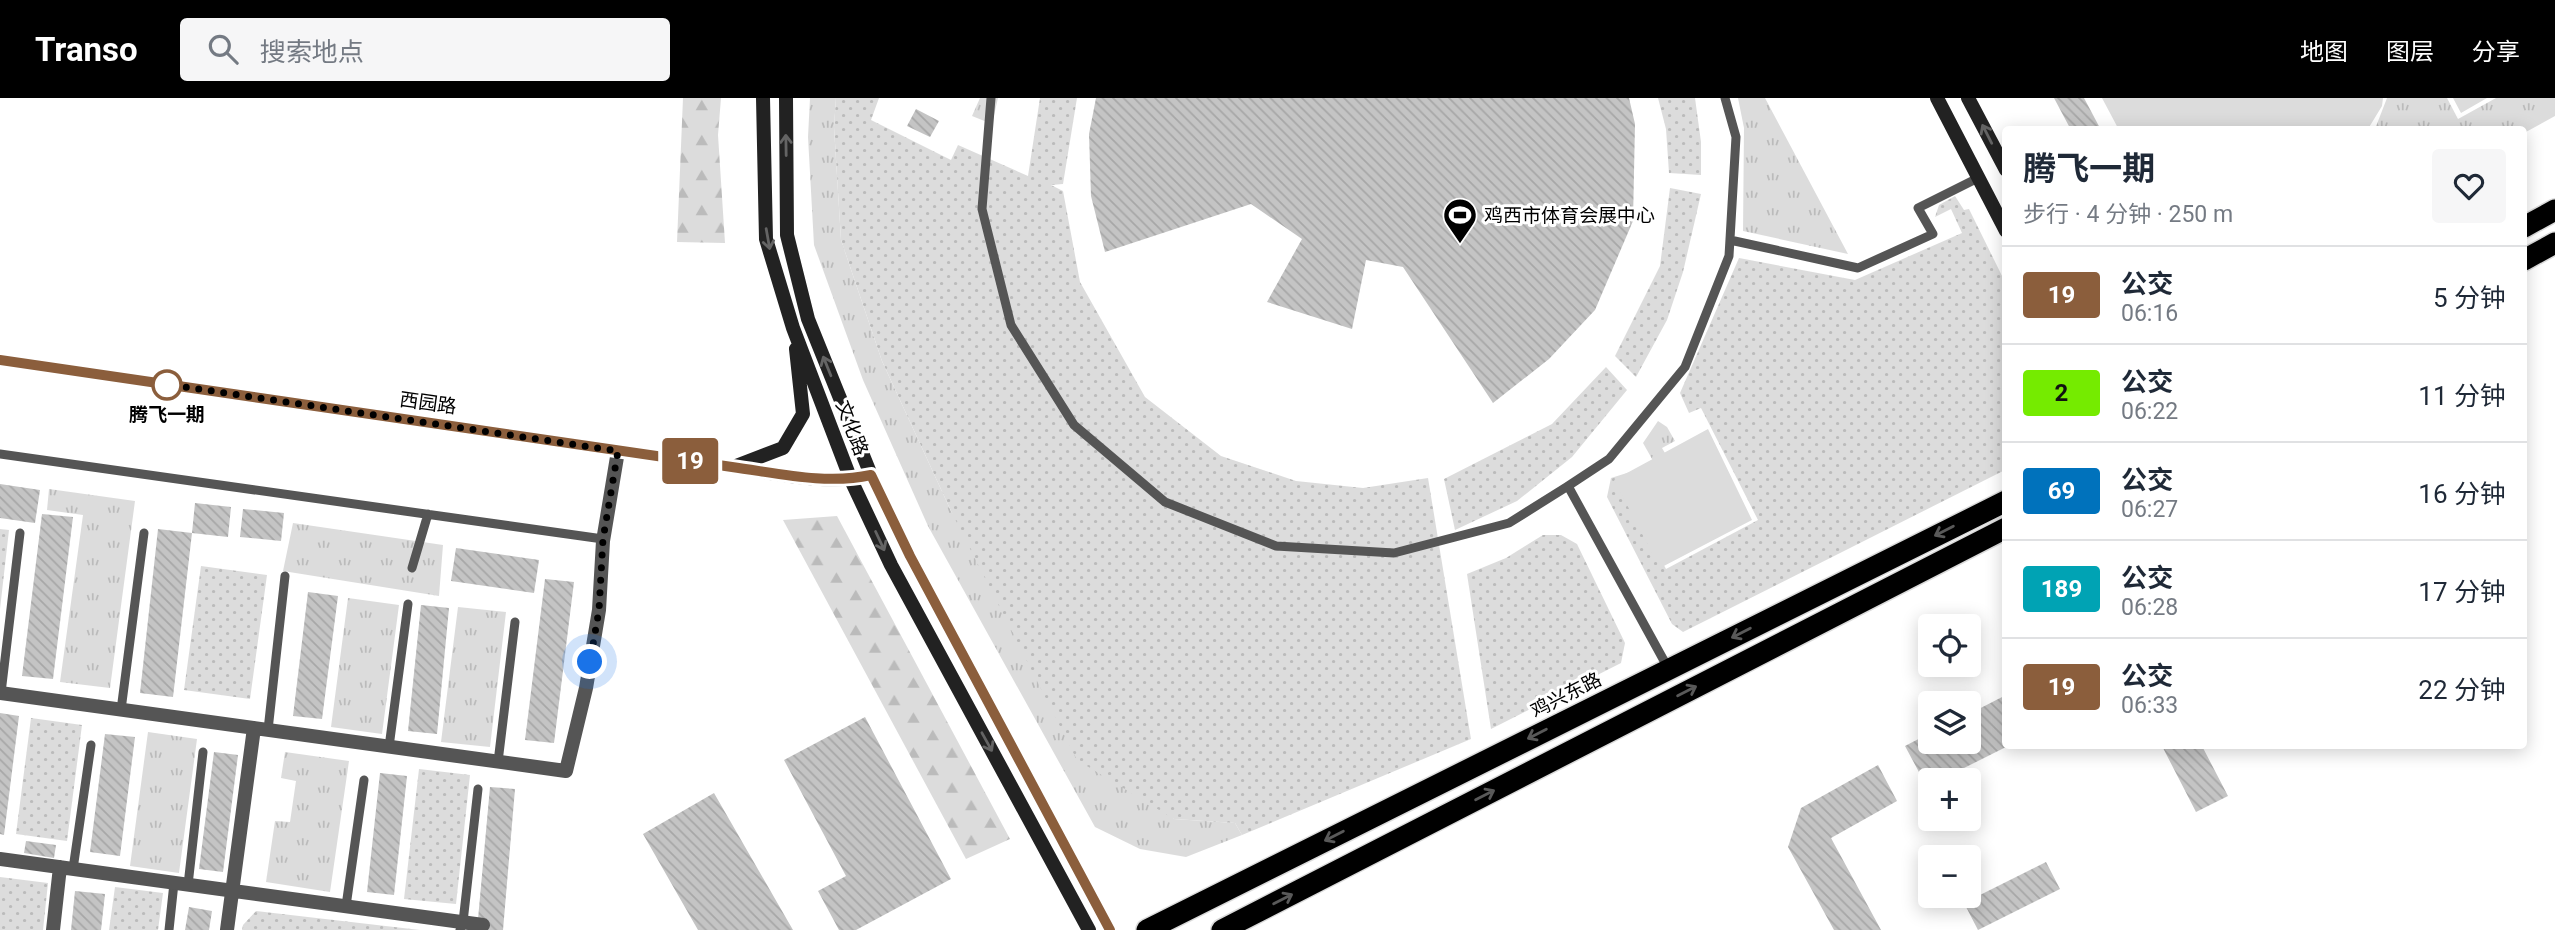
<!DOCTYPE html>
<html lang="zh">
<meta charset="utf-8">
<style>
body{margin:0;font-family:Roboto,"Noto Sans SC",sans-serif;background:#f6f6f7;color:#1f2937;height:100vh;display:flex;flex-direction:column;font-size:26px;white-space:nowrap}
*{box-sizing:border-box;margin:0}
p{font-size:23px;color:#747a83}
.icon{flex:none;width:38px;height:38px;fill:none;stroke:currentColor;stroke-width:2;stroke-linecap:round;stroke-linejoin:round}
.map{position:relative;flex:1;overflow:hidden}
.details{position:absolute;left:2002px;top:28px;width:525px;height:623px;display:flex;flex-direction:column;background:#fff;border-radius:7px;box-shadow:0 4px 18px #0003}
.details>*{flex:none}
.badge{padding:0 14px;border-radius:5px;font-size:24px;line-height:46px}
.tools{position:absolute;left:1918px;top:516px;display:grid;gap:14px}
.tools a{display:grid;place-items:center;width:63px;height:63px;border-radius:7px;background:#fff;box-shadow:0 4px 18px #0003;font-size:35px}
.you{position:absolute;width:35px;height:35px;margin:-18px;border:5px solid #fff;border-radius:50%;background:#1a73e8;box-shadow:0 0 0 10px #1a73e833}
.map>.badge{position:absolute;translate:-50% -50%;box-shadow:0 0 0 4px #fff}
.round{display:grid;place-items:center;flex:none;width:74px;height:74px;border-radius:7px;background:#f6f6f7}
.head{display:flex;align-items:center;justify-content:space-between;height:119px;padding:0 21px}
h1{font-size:33px;font-weight:700;line-height:52px}
ul{padding:0;list-style:none}
li{display:flex;align-items:center;gap:21px;height:98px;padding:0 21px;border-top:2px solid #e0e1e3}
li div{flex:1}
li b{display:block;font-size:26px}
li em{font-style:normal}
li .badge{min-width:77px;font-weight:700;text-align:center}
header{display:flex;align-items:center;gap:42px;box-sizing:border-box;height:98px;padding:0 35px;background:#000;color:#fff}
header strong{font-size:33px}
nav{display:flex;gap:38px;margin-inline-start:auto;font-size:24px}
.search{width:490px;height:63px;background:#f6f6f7;display:flex;align-items:center;gap:18px;box-sizing:border-box;padding:0 24px;border-radius:7px;color:#747a83;font-size:26px}
.map>svg:first-child{display:block}
</style>
<header>
<strong>Transo</strong>
<div class="search"><svg class="icon" aria-label="search" viewBox="0 0 24 24"><circle cx="10" cy="10" r="6"/><path d="M15 15l6 6"/></svg>搜索地点</div>
<nav><a>地图</a><a>图层</a><a>分享</a></nav>
</header>
<div class="map">
<svg width="2555" height="832" viewBox="0 0 2555 832">
<defs>
<pattern id="grass-tufts" width="24" height="20" patternUnits="userSpaceOnUse" patternTransform="scale(1.75)"><rect width="24" height="20" fill="#dcdcdc"/><path d="M3 7l-1-3M5 7V3M7 7l1-3M15 17l-1-3M17 17v-4M19 17l1-3" fill="none" stroke="#bbb"/></pattern>
<pattern id="forest-firs" width="22" height="20" patternUnits="userSpaceOnUse" patternTransform="scale(1.75)"><rect width="22" height="20" fill="#dcdcdc"/><path d="M5 1l3.5 6h-7zM16 11l3.5 6h-7z" fill="#bbb"/></pattern>
<pattern id="park-dots" width="8" height="8" patternUnits="userSpaceOnUse" patternTransform="scale(1.75)"><rect width="8" height="8" fill="#dcdcdc"/><path d="M2 2h.1M6 6h.1" fill="none" stroke="#bbb" stroke-width="1.8" stroke-linecap="round"/></pattern>
<pattern id="building-back-hatch" width="6" height="6" patternUnits="userSpaceOnUse" patternTransform="scale(1.75)"><rect width="6" height="6" fill="#c4c4c4"/><path d="M-1 5l2 2M0 0l6 6M5-1l2 2" fill="none" stroke="#a7a7a7"/></pattern>
</defs>
<rect width="100%" height="100%" fill="#fff"/>
<path fill="url(#grass-tufts)" d="M810,0H836L834,29L841,142L882,263L951,413L1174,721L1235,725L1242,737L1186,759L1140,751L1095,729L928,428L863,282L814,147L808,39Z
M980,0H998L992,26L972,18Z
M1738,0H1765L1848,156L1743,133L1744,30Z
M2387,0H2447L2458,21L2496,0H2555V18L2524,35V32L2375,31Z
M1658,323L1667,329L1675,343L1662,350L1672,367L1660,375L1643,345Z
M49,391L135,403L110,590L60,584L83,417L47,412Z
M293,425L443,447L439,498L283,473Z
M348,500L399,507L382,636L331,629Z
M458,509L506,514L490,649L441,644Z
M148,634L197,641L179,775L130,768Z
M285,654L349,663L330,794L266,784L275,723L290,724L296,683L281,680Z"/>
<path fill="url(#forest-firs)" d="M683,0H721L718,37L725,145L677,144Z
M837,418L1010,741L966,761L783,422Z"/>
<path fill="url(#park-dots)" d="M836,0H879L871,22L951,62L958,47L1028,78L1040,0H1077L1063,86L1051,87L1063,93L1080,184L1145,299L1221,358L1296,383L1363,390L1428,380L1471,641L1242,737L1235,725L1174,721L1077,662L951,413L882,263L841,142L834,29Z
M1658,0H1695L1701,44V77L1669,75L1666,31Z
M1670,90L1701,96L1683,174L1667,222L1636,279L1615,258L1660,168Z
M1955,98L1964,112L1969,111L2005,184V372L1683,534L1672,526L1607,399L1611,380L1630,374L1627,396L1666,471L1758,422L1701,310L1689,315L1680,295L1739,160L1855,182L1962,135L1951,111L1935,119L1939,107Z
M1606,269L1627,292L1572,359L1517,403L1455,432L1444,381L1552,326Z
M0,431L9,432L0,511Z
M1543,437H1561L1577,446L1625,545L1621,565L1491,631L1467,476L1506,460Z
M201,468L267,477L250,601L184,592Z
M31,620L82,627L67,743L16,736Z
M419,671L470,677L456,806L404,801Z
M0,779L48,785L43,832H0Z
M115,789L163,795L158,832H109Z
M256,813L420,832H242L243,827Z"/>
<path fill="#dcdcdc" d="M2102,0H2383L2382,8L2368,31L2119,32Z
M2453,0H2487L2461,15Z
M1708,331L1752,422L1660,470L1614,382Z"/>
<path fill="url(#building-back-hatch)" d="M1096,0H1629L1635,26L1633,123L1595,212L1549,261L1493,305L1403,169L1366,162L1352,231L1267,204L1302,141L1251,106L1105,154L1091,98L1089,36Z
M2054,0H2084L2101,32H2071Z
M916,11L939,23L930,39L907,28Z
M0,386L40,392L35,425L0,420Z
M195,405L231,409L228,439L192,435Z
M243,411L284,415L281,443L240,439Z
M42,416L73,419L53,581L22,578Z
M158,431L192,435L173,599L140,595Z
M456,450L539,462L534,495L451,483Z
M545,481L574,484L554,645L525,642Z
M308,494L338,498L322,621L293,618Z
M421,507L449,510L437,636L408,633Z
M2006,597V649L1940,682H1930V688L1927,689L1905,648L1930,635V644H1969V616Z
M0,615L19,618L4,737L0,736Z
M865,619L951,781L856,832H839L818,793L846,778L784,662Z
M105,636L135,639L120,758L90,754Z
M2162,648H2202L2228,698L2196,714Z
M214,654L238,657L223,774L199,771Z
M1878,667L1897,703L1831,740L1881,832H1834L1788,749L1801,710Z
M380,675L407,678L394,797L367,794Z
M490,689L515,691L503,832H477Z
M714,695L793,832H698L643,736Z
M26,743L56,747L54,760L24,755Z
M2046,764L2060,791L1978,832L1964,805Z
M75,793L105,796L101,832H71Z
M189,809L212,813L209,832H185Z"/>
<g fill="none" stroke-linecap="round" stroke-linejoin="round">
<g stroke="#dbdbdb" stroke-width="24">
<path id="highway" d="M2524,129L2555,112
M2524,162L2555,145
M1147,832L2006,403
M1222,832L2006,430"/>
</g>
<path stroke="#555" stroke-width="9" d="M991,0L982,111L1011,227L1074,327L1165,404L1276,448L1394,455L1509,425L1568,388L1609,361L1685,269L1729,158L1736,39L1725,0
M1730,142L1858,170L1933,136L1918,110L1978,80
M0,356L603,441
M1568,388L1668,570
M412,470L428,416
M1,595L20,435
M121,612L144,435
M268,632L285,478
M389,649L408,506
M498,664L515,524
M73,771L91,647
M188,787L203,654
M346,808L364,682
M169,832L174,785
M460,832L463,824L478,691"/>
<path stroke="#555" stroke-width="14" d="M0,595L566,673L586,590L599,512L603,443L618,353
M0,761L483,827
M53,832L60,769
M227,832L254,630"/>
<path stroke="#222" stroke-width="14" d="M763,0L766,141L793,230L851,382L891,467L1089,832
M786,0L787,137L808,221L871,377L910,458L1110,832
M1937,0L2006,133
M1968,0L2006,72
M0,262L732,369C777,375 826,388 871,377
M736,368L783,350L803,316L796,251"/>
<use href="#highway" stroke="#000" stroke-width="21"/>
</g>
<defs><path id="oneway-shaft" d="M-6 0H5M1.5-3L5.5 0L1.5 3" fill="none" stroke-width="1.6" stroke-linecap="round" stroke-linejoin="round" transform="scale(1.75)"/></defs>
<g stroke="#646464">
<use href="#oneway-shaft" transform="translate(1987 36) rotate(-117)"/>
<use href="#oneway-shaft" transform="translate(786 47) rotate(-91)"/>
<use href="#oneway-shaft" transform="translate(768 141) rotate(80)"/>
<use href="#oneway-shaft" transform="translate(827 268) rotate(-112)"/>
<use href="#oneway-shaft" transform="translate(880 443) rotate(65)"/>
<use href="#oneway-shaft" transform="translate(987 644) rotate(61)"/>
</g>
<g stroke="#595959">
<use href="#oneway-shaft" transform="translate(1944 433) rotate(153)"/>
<use href="#oneway-shaft" transform="translate(1741 535) rotate(153)"/>
<use href="#oneway-shaft" transform="translate(1687 593) rotate(-27)"/>
<use href="#oneway-shaft" transform="translate(1537 636) rotate(153)"/>
<use href="#oneway-shaft" transform="translate(1485 697) rotate(-27)"/>
<use href="#oneway-shaft" transform="translate(1334 738) rotate(153)"/>
<use href="#oneway-shaft" transform="translate(1283 801) rotate(-27)"/>
</g>
<g fill="none" stroke-linecap="round" stroke-linejoin="round">
<g stroke="#fff" stroke-width="16">
<path id="line" d="M0,262L732,369C777,375 826,387 871,377L910,458L1110,832"/>
</g>
<use href="#line" stroke="#8b5e3c" stroke-width="10"/>
<path stroke="#000" stroke-width="7" stroke-dasharray="0 12.6" d="M167,287L158,285L618,353L603,441L599,512L590,564"/>
</g>
<defs>
<g id="stadium-pin" transform="scale(1.75)"><path d="M0 17L-7.5 6A9.5 9.5 0 1 1 7.5 6Z" fill="#000" stroke="#fff"/><path d="M0-5a6.5 5 0 1 0 0 10a6.5 5 0 1 0 0-10ZM-3.5-1.8h7v3.6h-7Z" fill="#fff"/></g>
</defs>
<g fill-rule="evenodd">
<use href="#stadium-pin" x="1460" y="117"/>
</g>
<circle fill="#fff" stroke="#8b5e3c" stroke-width="3.5" cx="167" cy="287" r="14"/>
<g text-anchor="middle" dominant-baseline="central" stroke-width="6" stroke-linejoin="round" paint-order="stroke">
<g font-size="19" fill="#000" stroke="#fff" text-anchor="start">
<text x="1484" y="117">鸡西市体育会展中心</text>
</g>
<g font-size="19" fill="#000" stroke="#fff">
<text transform="translate(428 305) rotate(8)">西园路</text>
<text transform="translate(852 330) rotate(69)">文化路</text>
<text transform="translate(1566 597) rotate(-27)">鸡兴东路</text>
</g>
<g font-size="19" font-weight="bold" fill="#000" stroke="#fff">
<text x="167" y="316">腾飞一期</text>
</g>
</g>
</svg>
<div class="tools">
<a><svg class="icon" aria-label="locate" viewBox="0 0 24 24"><circle cx="12" cy="12" r="6"/><path d="M12 2v4M12 18v4M2 12h4M18 12h4"/></svg></a>
<a><svg class="icon" aria-label="layers" viewBox="0 0 24 24"><path d="M12 4l9 5-9 5-9-5zM3 14l9 5 9-5"/></svg></a>
<a>+</a>
<a>−</a>
</div>
<div class="you" style="left:590px;top:564px"></div>
<b class="badge" style="left:690px;top:363px;background:#8b5e3c;color:#fff">19</b>
<section class="details">
<div class="head"><div><h1>腾飞一期</h1><p>步行 · 4 分钟 · 250 m</p></div><a class="round"><svg class="icon" aria-label="heart" viewBox="0 0 24 24"><path d="M12 20l-8-8c-3-5 5-10 8-4 3-6 11-1 8 4z"/></svg></a></div>
<ul>
<li><span class="badge" style="background:#8b5e3c;color:#fff">19</span><div><b>公交</b><p>06:16</p></div><em>5 分钟</em></li>
<li><span class="badge" style="background:#75eb00;color:#111">2</span><div><b>公交</b><p>06:22</p></div><em>11 分钟</em></li>
<li><span class="badge" style="background:#0072bc;color:#fff">69</span><div><b>公交</b><p>06:27</p></div><em>16 分钟</em></li>
<li><span class="badge" style="background:#00a3b4;color:#fff">189</span><div><b>公交</b><p>06:28</p></div><em>17 分钟</em></li>
<li><span class="badge" style="background:#8b5e3c;color:#fff">19</span><div><b>公交</b><p>06:33</p></div><em>22 分钟</em></li>
</ul>
</section>
</div>
